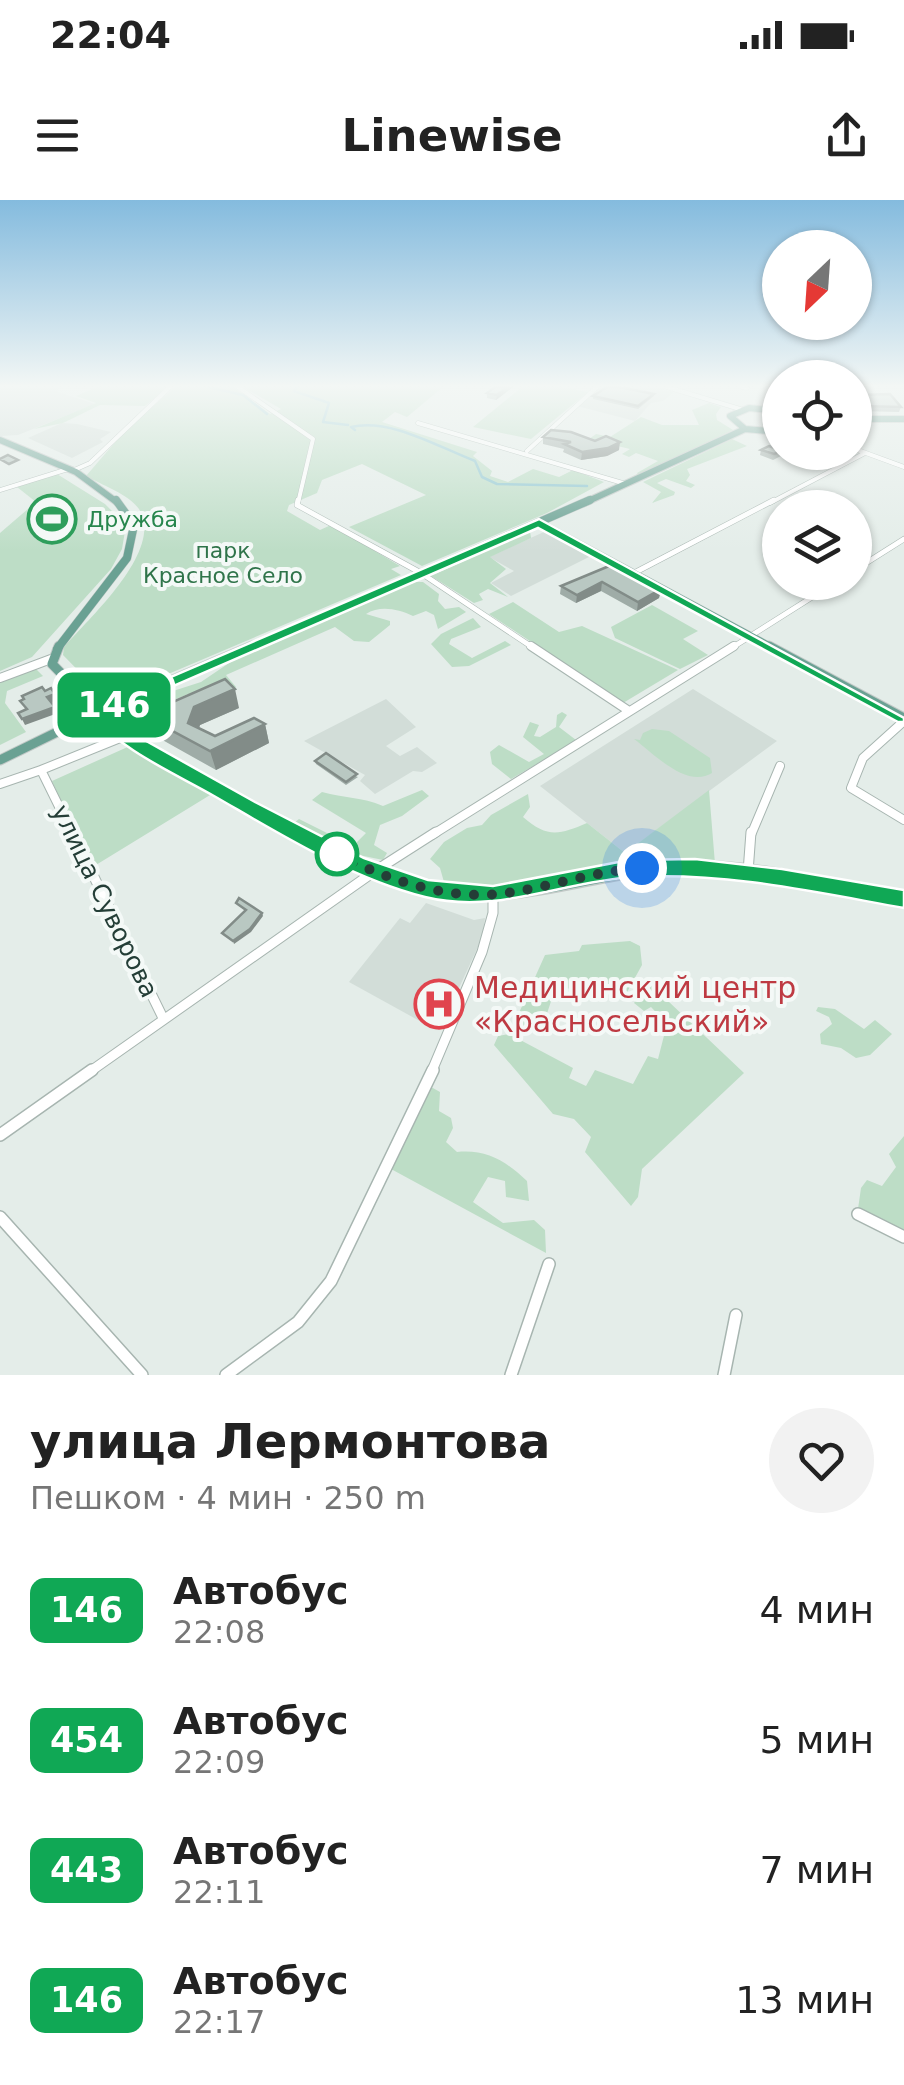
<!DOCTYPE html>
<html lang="ru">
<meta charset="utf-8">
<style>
body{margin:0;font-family:"DejaVu Sans",sans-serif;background:#f2f2f2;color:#222;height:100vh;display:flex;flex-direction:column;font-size:38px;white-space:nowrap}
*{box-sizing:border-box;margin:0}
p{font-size:32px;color:#767676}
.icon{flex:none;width:55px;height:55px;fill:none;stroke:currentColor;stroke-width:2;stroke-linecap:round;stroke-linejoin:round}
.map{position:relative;height:1175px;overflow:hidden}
.sheet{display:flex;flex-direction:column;background:#fff;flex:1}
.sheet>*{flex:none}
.badge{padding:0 20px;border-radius:15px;font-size:35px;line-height:65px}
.needle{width:65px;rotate:205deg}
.tools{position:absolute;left:762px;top:30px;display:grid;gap:20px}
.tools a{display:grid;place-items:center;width:110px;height:110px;border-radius:50%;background:#fff;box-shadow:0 2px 8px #0004;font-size:50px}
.you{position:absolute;width:50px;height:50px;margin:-25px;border:8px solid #fff;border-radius:50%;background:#1a73e8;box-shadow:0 0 0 15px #1a73e833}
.map>.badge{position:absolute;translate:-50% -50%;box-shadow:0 0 0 5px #fff}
.round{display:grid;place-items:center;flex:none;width:105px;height:105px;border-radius:52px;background:#f2f2f2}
.summary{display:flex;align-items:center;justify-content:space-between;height:170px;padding:0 30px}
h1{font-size:48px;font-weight:800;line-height:75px}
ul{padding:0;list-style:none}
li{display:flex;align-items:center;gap:30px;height:130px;padding:0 30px}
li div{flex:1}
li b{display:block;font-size:38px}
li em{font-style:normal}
li .badge{min-width:110px;font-weight:700;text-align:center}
.status{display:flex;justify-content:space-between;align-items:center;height:70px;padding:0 50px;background:#fff;direction:ltr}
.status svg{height:28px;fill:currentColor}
header{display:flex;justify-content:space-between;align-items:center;height:130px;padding:0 30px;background:#fff;font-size:45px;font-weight:800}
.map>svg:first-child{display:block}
</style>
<div class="status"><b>22:04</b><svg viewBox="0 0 49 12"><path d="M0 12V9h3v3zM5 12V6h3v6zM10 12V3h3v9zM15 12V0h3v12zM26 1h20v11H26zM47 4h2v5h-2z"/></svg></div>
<header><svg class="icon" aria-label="menu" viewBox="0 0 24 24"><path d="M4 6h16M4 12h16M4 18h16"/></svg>Linewise<svg class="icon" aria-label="share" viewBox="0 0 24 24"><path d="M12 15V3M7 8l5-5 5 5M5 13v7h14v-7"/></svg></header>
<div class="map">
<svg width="904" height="1175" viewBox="0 0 904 1175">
<rect width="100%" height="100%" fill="#e4ede9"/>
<path fill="#d2ddd8" d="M0,187H64L55,191L95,204L18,235L0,236Z
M600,187H654L674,192L663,201L651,203L635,221L577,206Z
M62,223L77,224L111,232L100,239L103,242L72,258L28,238Z
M546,331L593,355L511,396L491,383L514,371L489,357Z
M693,489L777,541L625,653L540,586Z
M386,499L416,527L386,546L400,556L417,547L437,563L422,572L413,571L375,594L360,581L365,575L304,541Z
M426,703L474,720L485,718L482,738L442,825L436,830L349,782L400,718L410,723Z"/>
<path fill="#bdddc6" d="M97,187H168L145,206L100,205L63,223L34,229L96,203L76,196Z
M175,187H233L270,214L281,209L243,187H443L407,217L395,212L382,222L477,252L473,256L492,271L490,276L508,282L533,269L559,277L573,270L604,282L547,313L422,366L349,327L426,295L362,264L322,280L317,293L289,305L287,311L320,330L331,325L400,366L391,369L401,375L107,500L63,455L64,447C89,418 165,350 139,309C130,295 100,284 86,276L123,233Z
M522,187H562L588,192L531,239L473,227Z
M709,203L721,207L716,214L717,220L733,230L639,277L637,273L658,261L636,253L629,257L622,254L630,249L589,239L596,234L610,237L641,217L662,225H699L692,210Z
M732,239L747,246L687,269L690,275L686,281L695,285L691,288L666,279L657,283L675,292L674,295L652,303L661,292L643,282Z
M57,274L105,304L126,325L122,349L111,369L32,457L0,471V333L36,302L17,287Z
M530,331L531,338L490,357L506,369L490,383L508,397L488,389L479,394L483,400L474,403L431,376Z
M410,382H423L439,394L438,401L445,409L459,407L466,412L438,429L434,415L426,411L413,416C398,409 380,405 366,414L390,421V425L369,442L354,441L335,427L226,475L236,487L231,492L188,494L149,511L148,516L138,520L129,513L142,501L201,482L235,459Z
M513,402L559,432L582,426L678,470L623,503L489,414Z
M652,405L698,431L683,439L708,455L680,469L615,438L611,427Z
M473,418L481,427L451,439L449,444L472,458L505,441L511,445L469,466L452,467L431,444L441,434Z
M35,468L43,476L7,491L5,503L26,532L0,545V482Z
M562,512L567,515L559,527L576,540L571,544L511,579L492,564L490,552L499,545L529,562L544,554L523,537L530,522L539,525L534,536L540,537L556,527L557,515Z
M652,529L669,531L710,558L712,573C687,589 654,554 634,539L640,540L643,533Z
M132,545L215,592L91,668L52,581Z
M422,590L429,596L402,616L380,625L374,645L387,653L383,660L359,655L294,623L299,619L353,646L366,633L312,600L322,592C344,598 362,597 383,606Z
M709,590L715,664C687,663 656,659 629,662C571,669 502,707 444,682L440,668L430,659L444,642L467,628L482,625L491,615L528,594L530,607L523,617C547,638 559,635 587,623L625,653Z
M630,741L640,746L642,765L626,794L604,787L596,794L556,786L540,835L514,824L545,755L579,751L582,745Z
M649,783L744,873L642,969L638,997L631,1006L585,952L591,937L574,919L553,914L494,845L498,836L509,834L573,868L569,878L586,886L595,870L633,884L648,856L658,859L667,824L651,807L644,811L634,803Z
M818,807L835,809L864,829L875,820L892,834L870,855L856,858L841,848L821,844L820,834L832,824L829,817L816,811Z
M431,887L440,892L439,911L451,918L453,928L446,942L457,952C487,949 507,962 527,981L529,1001L506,997L505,981L488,977L473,1002L503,1023L534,1020L545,1030L546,1053L391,969Z
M904,936V1033L858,1009L861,988L867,980L882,986L896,967L889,954Z"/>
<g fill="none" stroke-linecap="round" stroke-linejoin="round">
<path stroke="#8ec6d0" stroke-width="2.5" d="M208,187L243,195L267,214
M297,187L294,191L329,203L323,222L348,225
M355,230L351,227C391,218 438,247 475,261L482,277L497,284L587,286"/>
<g stroke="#a7b5b0" stroke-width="5">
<path id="minor-far4" d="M238,187L313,239L298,303
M667,187L740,209
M742,187L747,188
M418,223L626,284
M855,249L904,267
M527,251L597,187
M72,271L90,263L170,187
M0,290L68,269
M770,303L865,253"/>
</g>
<g stroke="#a7b5b0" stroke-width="6">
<path id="minor-far3" d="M298,300L297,305L421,373L535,449
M855,370L904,339
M634,373L774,300
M730,449L836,382"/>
</g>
<g stroke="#a7b5b0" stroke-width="10">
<path id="minor-far2" d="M531,446L629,511
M0,478L51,459
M904,521L863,558L851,588L904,620
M41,570L125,536
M0,584L41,570L73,635
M432,635L734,446
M751,635L780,566"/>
</g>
<g stroke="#a7b5b0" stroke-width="11">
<path id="minor-far1" d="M72,632L163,818
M748,672L751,632
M88,873L375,671L436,632
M431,873L482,752L493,713V694"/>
</g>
<g stroke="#a7b5b0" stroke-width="14">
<path id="minor" d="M0,935L92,870
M858,1014L904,1037
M0,1017L142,1175
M226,1175L298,1122L331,1081L433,870
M511,1175L549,1064
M724,1175L736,1115"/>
</g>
<g stroke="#c2c9c7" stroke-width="8">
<path id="major-far3" d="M767,208L778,187
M780,211L749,208L730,216L745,229L780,232
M855,219H904
M0,240L76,272L118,303
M584,303L745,229"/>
</g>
<g stroke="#c2c9c7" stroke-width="9">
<path id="major-far2" d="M539,323L774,449
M57,449L127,358L134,325L116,300
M246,449L590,300"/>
</g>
<g stroke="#c2c9c7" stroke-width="11">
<path id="major-far1" d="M59,446L52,464L107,520L135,542L303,635
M769,446L904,518
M0,560L98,512L252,446"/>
</g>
<g stroke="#c2c9c7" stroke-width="15">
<path id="major" d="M299,632C357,665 426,699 494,694C561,689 620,667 691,667C762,667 835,687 904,699"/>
</g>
<use href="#minor-far4" stroke="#fff" stroke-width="4"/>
<use href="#minor-far3" stroke="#fff" stroke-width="5"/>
<use href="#minor-far2" stroke="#fff" stroke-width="8"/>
<use href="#minor-far1" stroke="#fff" stroke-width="9"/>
<use href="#minor" stroke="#fff" stroke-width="11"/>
<use href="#major-far3" stroke="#6aa193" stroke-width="6"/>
<use href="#major-far2" stroke="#6aa193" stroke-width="8"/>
<use href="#major-far1" stroke="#6aa193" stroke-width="9"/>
<use href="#major" stroke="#6aa193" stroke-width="12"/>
</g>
<path fill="#9faca7" d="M513,187L496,200L487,198V193Z
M855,195L901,207L899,212L860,211L855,205Z
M593,196H654L638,209L593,199Z
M543,237L619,250L607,256L581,260L563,252L564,249L543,244Z
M761,250L780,252H782L781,256L773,260L760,255Z
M614,364L661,389L659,398L637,411L601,391L576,403L560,394L561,386Z
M239,508L200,525L199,528L215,536L265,524L269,543L216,570L150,533L143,515Z
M315,561L358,577L346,585L316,564Z"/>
<path fill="#828c88" d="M507,187H513L496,200L497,195Z
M620,242L619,250L607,256L581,260L582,252Z
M602,382L601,391L576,403L577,395Z
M661,389L659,398L637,411L638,402Z
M235,489L239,508L200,525L194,541L188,523L194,507Z
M55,494L58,500L50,503L47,497Z
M55,507L58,513L25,525L22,519Z
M265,524L269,543L216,570L210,551Z
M262,713L263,716L251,732L234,744L233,741Z"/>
<path fill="#b9c8c2" stroke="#828c88" stroke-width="2.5" d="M495,187H507L497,195L487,193Z
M607,187H619L654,194L638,206L593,196Z
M890,194L901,207L862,206L855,198V195Z
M551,230L571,232L595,241L606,236L620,242L608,248L582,252L564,244L571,242L543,237Z
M769,246L780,250V252L774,254L761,250Z
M8,255L18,260L9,264L0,259Z
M614,364L661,389L638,402L602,382L577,395L561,386Z
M225,479L235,489L194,507L188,523L215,536L254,518L265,524L210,551L143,515Z
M42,487L45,491L51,488L55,494L47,497L55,507L22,519L18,513L27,509L20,501L24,499L22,496Z
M326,553L357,574L346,582L315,561Z
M239,698L262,713L250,729L233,741L222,733L246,710L236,703Z"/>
<linearGradient id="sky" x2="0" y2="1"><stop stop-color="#84bbde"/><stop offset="0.53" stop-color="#f3f7f5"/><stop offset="1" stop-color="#f3f7f5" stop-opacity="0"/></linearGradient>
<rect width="904" height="351" fill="url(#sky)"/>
<path fill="#10a855" stroke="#fff" stroke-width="2.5" d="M539,319L904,518V522H898L538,328L111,513L141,538L255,602L364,658L428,680L493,686L629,660L695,659L782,669L904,690V708C814,692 726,672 634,677C563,681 498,715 425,697C350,678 280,634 214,596C172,572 120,550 89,512Z"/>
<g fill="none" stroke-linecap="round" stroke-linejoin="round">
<path stroke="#243e37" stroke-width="10" stroke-dasharray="0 18" d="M337,654C387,680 452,703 513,692C556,685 598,671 642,668"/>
</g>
<defs>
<g id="stadium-ring" transform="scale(2.5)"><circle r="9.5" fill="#f4f9f7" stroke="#2e9e5b" stroke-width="1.5"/><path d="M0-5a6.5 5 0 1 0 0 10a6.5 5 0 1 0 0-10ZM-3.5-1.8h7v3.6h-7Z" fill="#2e9e5b"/></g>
<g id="hospital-ring" transform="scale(2.5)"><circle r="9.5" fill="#f4f9f7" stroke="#e0444e" stroke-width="1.5"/><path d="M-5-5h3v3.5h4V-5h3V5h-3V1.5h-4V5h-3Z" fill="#e0444e"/></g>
</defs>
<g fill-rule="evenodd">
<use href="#stadium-ring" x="52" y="319"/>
<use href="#hospital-ring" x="439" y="804"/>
</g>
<circle fill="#fff" stroke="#10a855" stroke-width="5" cx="337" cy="654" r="20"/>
<g text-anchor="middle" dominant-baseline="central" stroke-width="8" stroke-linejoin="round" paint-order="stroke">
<g font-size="22" fill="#27864d" stroke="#f4f9f7" text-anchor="start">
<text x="87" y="319">Дружба</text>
</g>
<g font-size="22" fill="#2f744a" stroke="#f4f9f7">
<text x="223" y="350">парк<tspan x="223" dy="25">Красное Село</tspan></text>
</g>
<g font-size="25" fill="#243e37" stroke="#f4f9f7">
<text transform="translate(105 701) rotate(64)">улица Суворова</text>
</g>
<g font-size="30" fill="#be3a42" stroke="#f4f9f7" text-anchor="start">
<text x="474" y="787">Медицинский центр<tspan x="474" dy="34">«Красносельский»</tspan></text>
</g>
</g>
</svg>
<div class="tools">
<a><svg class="needle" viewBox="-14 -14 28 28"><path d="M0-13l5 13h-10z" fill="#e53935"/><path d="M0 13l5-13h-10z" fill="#767676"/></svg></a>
<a><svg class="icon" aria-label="locate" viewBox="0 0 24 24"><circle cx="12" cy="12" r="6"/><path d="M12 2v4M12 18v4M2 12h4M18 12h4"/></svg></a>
<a><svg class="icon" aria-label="layers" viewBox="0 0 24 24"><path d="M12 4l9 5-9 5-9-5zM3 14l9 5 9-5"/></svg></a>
</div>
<div class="you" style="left:642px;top:668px"></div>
<b class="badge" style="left:114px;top:505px;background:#10a855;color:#fff">146</b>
</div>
<section class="sheet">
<div class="summary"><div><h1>улица Лермонтова</h1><p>Пешком · 4 мин · 250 m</p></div><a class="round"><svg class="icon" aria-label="heart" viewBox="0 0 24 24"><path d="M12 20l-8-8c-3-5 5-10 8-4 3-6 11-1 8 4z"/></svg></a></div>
<ul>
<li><span class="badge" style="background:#10a855;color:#fff">146</span><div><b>Автобус</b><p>22:08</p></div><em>4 мин</em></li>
<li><span class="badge" style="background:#10a855;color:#fff">454</span><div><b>Автобус</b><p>22:09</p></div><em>5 мин</em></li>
<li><span class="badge" style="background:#10a855;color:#fff">443</span><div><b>Автобус</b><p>22:11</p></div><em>7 мин</em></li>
<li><span class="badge" style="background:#10a855;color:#fff">146</span><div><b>Автобус</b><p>22:17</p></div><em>13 мин</em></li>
</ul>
</section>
